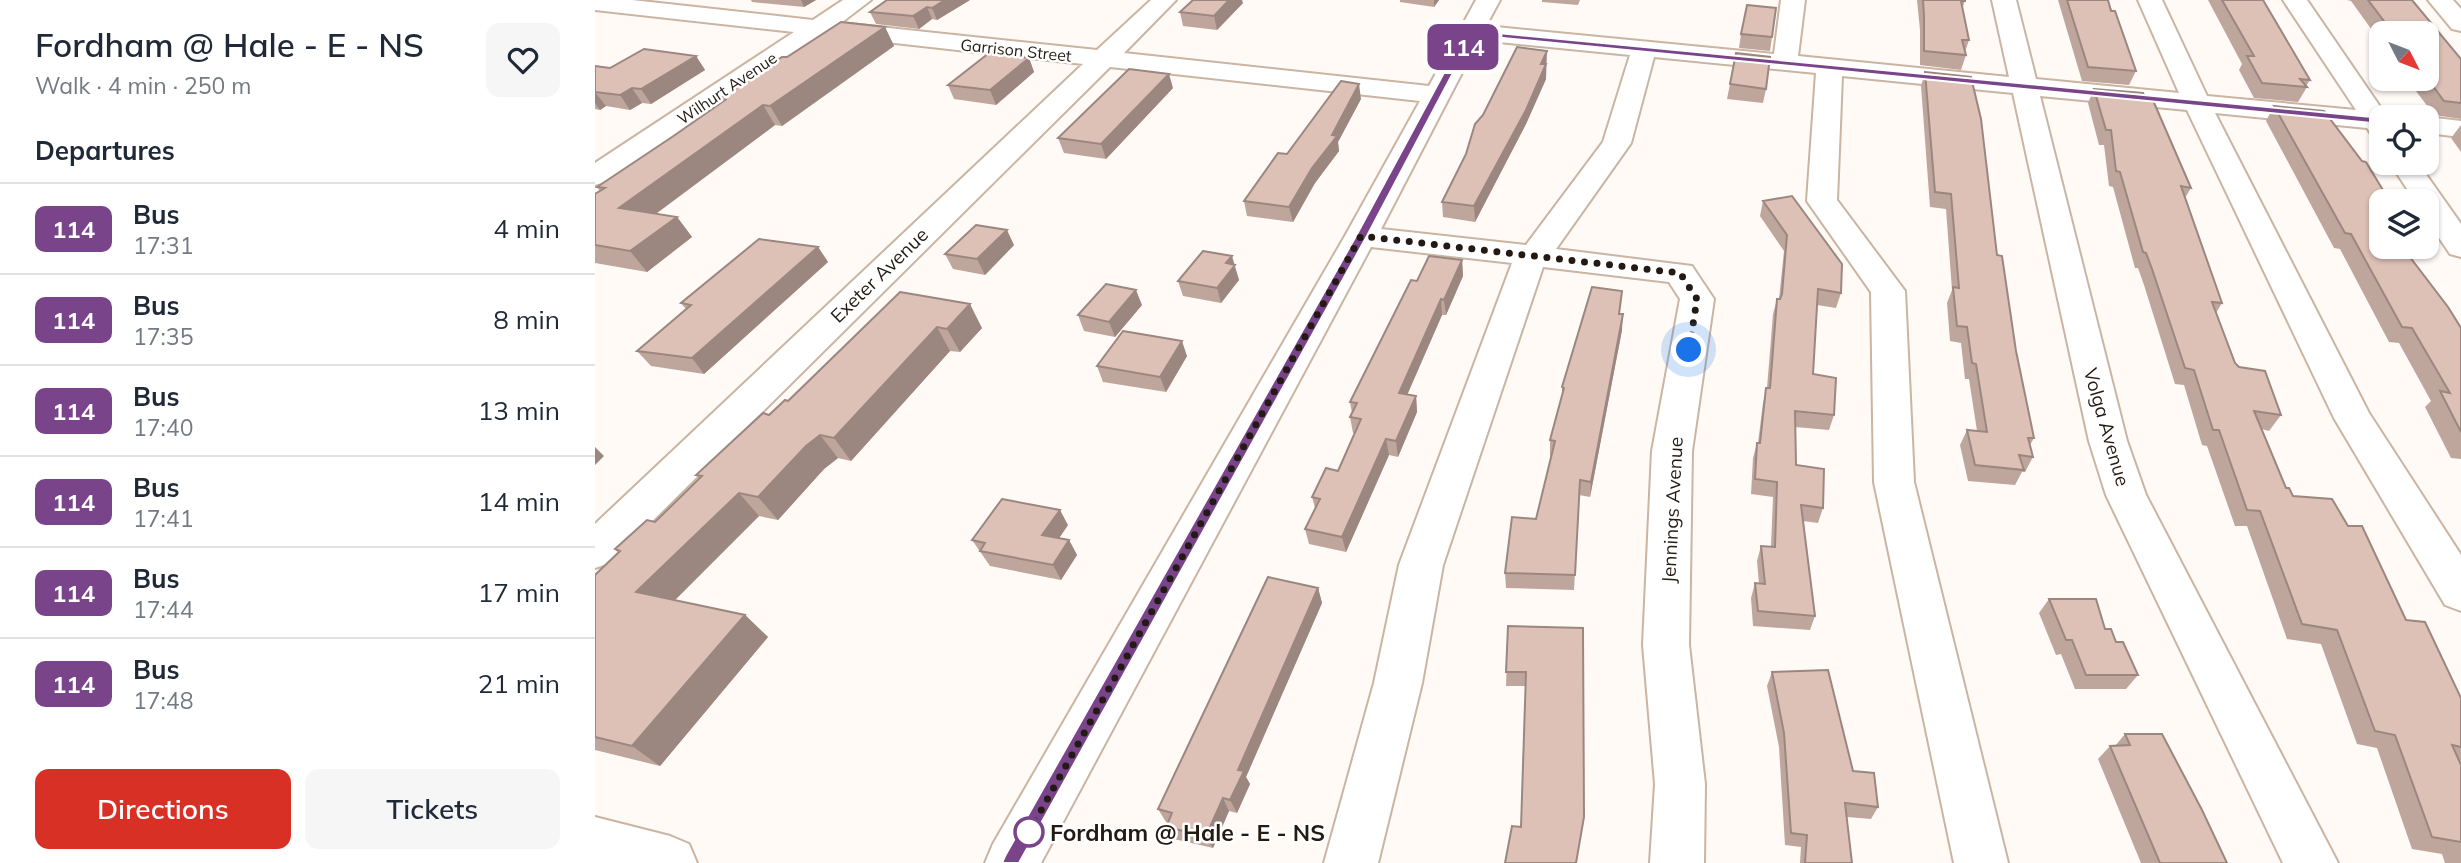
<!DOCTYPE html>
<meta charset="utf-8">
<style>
body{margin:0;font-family:Mulish,sans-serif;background:#f6f6f7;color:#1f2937;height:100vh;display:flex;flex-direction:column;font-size:26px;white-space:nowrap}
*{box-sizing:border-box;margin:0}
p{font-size:23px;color:#747a83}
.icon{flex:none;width:38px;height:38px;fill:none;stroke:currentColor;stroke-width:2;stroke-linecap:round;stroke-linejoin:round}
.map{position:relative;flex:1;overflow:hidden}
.sheet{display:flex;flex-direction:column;background:#fff;width:595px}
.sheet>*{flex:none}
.badge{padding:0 14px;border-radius:10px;font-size:24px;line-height:46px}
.needle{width:46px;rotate:132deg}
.tools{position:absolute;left:1774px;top:21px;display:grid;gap:14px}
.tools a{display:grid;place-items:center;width:70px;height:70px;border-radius:14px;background:#fff;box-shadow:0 2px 5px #0004;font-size:35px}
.you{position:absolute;width:35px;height:35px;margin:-18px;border:5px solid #fff;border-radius:50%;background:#1a73e8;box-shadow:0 0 0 10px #1a73e833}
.map>.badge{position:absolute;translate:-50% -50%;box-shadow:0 0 0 4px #fff}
h2{padding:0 35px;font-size:26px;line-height:63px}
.round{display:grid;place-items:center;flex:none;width:74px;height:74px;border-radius:14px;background:#f6f6f7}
.overview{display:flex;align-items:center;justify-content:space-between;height:119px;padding:0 35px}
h1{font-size:33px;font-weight:600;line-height:52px}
.cta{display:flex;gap:14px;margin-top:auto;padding:14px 35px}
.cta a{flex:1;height:80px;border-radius:14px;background:#d93025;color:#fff;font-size:28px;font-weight:600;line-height:80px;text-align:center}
.cta a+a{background:#f6f6f7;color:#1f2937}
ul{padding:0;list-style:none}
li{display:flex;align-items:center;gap:21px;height:91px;padding:0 35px;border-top:2px solid #e0e1e3}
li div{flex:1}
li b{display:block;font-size:26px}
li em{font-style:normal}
li .badge{min-width:77px;font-weight:700;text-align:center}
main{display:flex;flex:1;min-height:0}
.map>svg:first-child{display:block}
</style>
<main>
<section class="sheet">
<div class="overview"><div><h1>Fordham @ Hale - E - NS</h1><p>Walk · 4 min · 250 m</p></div><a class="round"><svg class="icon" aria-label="heart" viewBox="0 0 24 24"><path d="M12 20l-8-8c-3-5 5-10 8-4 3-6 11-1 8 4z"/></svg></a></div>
<h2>Departures</h2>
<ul>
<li><span class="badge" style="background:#794489;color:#fff">114</span><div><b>Bus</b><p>17:31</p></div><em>4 min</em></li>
<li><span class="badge" style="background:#794489;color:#fff">114</span><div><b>Bus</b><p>17:35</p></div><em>8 min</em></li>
<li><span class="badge" style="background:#794489;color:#fff">114</span><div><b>Bus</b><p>17:40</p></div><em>13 min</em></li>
<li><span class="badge" style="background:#794489;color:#fff">114</span><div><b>Bus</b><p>17:41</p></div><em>14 min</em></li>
<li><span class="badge" style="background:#794489;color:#fff">114</span><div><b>Bus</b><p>17:44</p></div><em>17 min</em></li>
<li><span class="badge" style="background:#794489;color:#fff">114</span><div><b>Bus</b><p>17:48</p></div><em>21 min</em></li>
</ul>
<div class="cta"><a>Directions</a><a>Tickets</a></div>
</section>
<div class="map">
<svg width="1866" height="863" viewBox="0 0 1866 863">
<rect width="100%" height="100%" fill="#fffaf6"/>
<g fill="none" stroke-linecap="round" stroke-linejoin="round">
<g stroke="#cab4a2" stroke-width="4">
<path id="minor" d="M0,0H37L218,20L248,0H276L246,23L502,50L556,0H581L529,53L834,86L881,0H905L891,26L1179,54L1186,0H1210L1203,56L1414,77L1397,0H1421L1441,79L1584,93L1543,0H1567L1612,96L1761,110L1688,0H1712L1790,114L1798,117H1787V137L1777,135L1772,128L1620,113L1774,413L1866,555V611L1850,605L1739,418L1592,110L1445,96L1532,441L1551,495L1743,863H1688L1511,495L1494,441L1418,93L1247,76L1242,200L1310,291L1319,482L1413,863H1359L1279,482L1276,292L1212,201L1221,73L1059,57L1036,143L961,249L1097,266L1119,299L1097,451L1094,645L1110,784L1109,863H1055L1060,784L1048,645L1057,451L1085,299L1074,282L948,267L848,565L827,683L783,863H729L779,683L804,565L917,263L776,247L446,863H390L398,844L750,236L825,101L515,67L15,563L0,568V524L488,64L228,35L10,182L0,185V163L199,32L0,10ZM884,40L1035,55L1008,142L931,245L786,229Z
M1833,0H1858L1866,9V31L1857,29Z
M1830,117H1832L1866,121V137L1832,133V117Z
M1795,163H1823L1866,224V257L1855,254L1832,220V201H1820Z
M0,817L75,836L94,844L102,863H0Z"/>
</g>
<use href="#minor" fill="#fff" fill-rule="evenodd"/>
</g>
<path fill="#bea69d" d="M156,0H221L209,7L157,2Z
M292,0H375L342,20L337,19L324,29L281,24L275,12Z
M805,0H844L839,7L805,2Z
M947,0H985L983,5L947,2Z
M1322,0H1370L1367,10L1374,40L1370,52L1371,55L1366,70L1325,65V30Z
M1463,0H1513L1541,71L1534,85L1487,81Z
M1613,0H1668L1715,80L1711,86L1712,87L1703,102L1659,98L1644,70L1647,64Z
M1752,0H1817L1866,59V119L1839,115L1812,79H1832V33H1787V44L1756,1Z
M648,3L622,30L588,26L585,12Z
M290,27L299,46L187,126L180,125L61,214L82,217L97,237L52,272L0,263V194L5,191L2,187L77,137L127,102L125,99L192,57Z
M1146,34L1177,37L1175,51L1144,48Z
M101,56L110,70L56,104L47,103L35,110L11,106L5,110L0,109V66L15,68Z
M434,58L439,72L401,105L359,99L353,85Z
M952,65L951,67V79L931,124L880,222L848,217L847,202Z
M1330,72L1402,255L1439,438L1435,445L1438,457L1430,472H1427L1420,485L1373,481L1365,445L1372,430L1382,431L1374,379H1370L1366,343L1355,341L1352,303L1357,290L1351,209L1335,207L1326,86Z
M1135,84L1171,89L1168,103L1132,99Z
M578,88L511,159L469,153L463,138Z
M1499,89L1596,188L1590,198L1627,303L1621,313L1640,363L1686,415L1674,431L1667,429L1691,488L1811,620L1866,698V863H1850L1847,854L1817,849L1782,748L1762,744L1726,644L1692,639L1652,526H1640L1612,446L1607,445L1589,385L1580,384L1549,285L1543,268H1540L1518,187L1514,186L1509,145H1504L1493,103Z
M766,99L743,142L744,151L720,183L698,222L652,216L649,201L692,154Z
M1679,106L1791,195L1787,200L1817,249L1813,255L1866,328V459L1856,458L1830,407L1836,401L1804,343L1794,342L1745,249L1739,248L1671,121Z
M1866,125V152L1856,138Z
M1168,201L1246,293L1241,308L1222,305L1218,374L1239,415L1234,430L1200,427L1201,465L1228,508L1223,523L1208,521L1220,616L1215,630L1158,626L1156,598L1160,583L1164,584L1162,561L1166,546H1176L1178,497L1156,494L1158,458L1162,443H1163L1168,403L1172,388L1178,314L1182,299H1184L1189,251L1165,216Z
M419,245L390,275L358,269L350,254Z
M223,247L233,262L109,374L56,366L42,351L91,309L86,303Z
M867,260L868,276L851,315H847L812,395L821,396L822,412L803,457L794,455L751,552L714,544L710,529L720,508L717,497L743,471L760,433H758L755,417L757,413L755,402L822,281Z
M639,265L644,280L626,303L588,296L583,281Z
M305,292L387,328L365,352L355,351L256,461L243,458L229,469L183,520L164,516L80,600L150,615L173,637L65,766L0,750V575L23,553L20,549L60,522L104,479L101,475L174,415L193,401Z
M547,305L520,337L489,331L483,315Z
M1025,314L1027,330L995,497L984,495L979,590L911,588L910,573L941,519L956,456H955V440L967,398V387Z
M592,356L571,392L508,382L502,366Z
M473,525L464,538L474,540L482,555L466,580L395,566L377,540Z
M723,588L727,603L651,777L655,784L642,813L634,811L618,848L579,839L571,827L573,822H571L563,809Z
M1454,599L1510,629L1521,642L1543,675L1531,689H1480L1466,654L1461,655L1444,613Z
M913,626L989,817L987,829L926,827L931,686H911Z
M1177,672L1258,771L1283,807L1276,819L1252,817L1257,863H1205L1206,847L1190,845L1184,747L1172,686Z
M1530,734L1632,863H1546L1503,759L1515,746H1520Z"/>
<path fill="#9b877f" d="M206,0H221L209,7Z
M350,0H375L342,20L337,8Z
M634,0H647L648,3L622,30L619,16Z
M839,0H844L839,7Z
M332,7L337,19L324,29L318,16Z
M290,27L299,46L187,126L175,106Z
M952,51L951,79L931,124L880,222L879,206Z
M101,56L110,70L56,104L46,89Z
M434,58L439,72L401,105L395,90Z
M574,74L578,88L511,159L506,144Z
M764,84L766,99L743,142L744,151L720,183L698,222L694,207L737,135Z
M37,88L47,103L35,110L25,95Z
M0,92L11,106L5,110L0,103Z
M168,105L180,125L40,229L24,208Z
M82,217L97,237L52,272L35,251Z
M412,230L419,245L390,275L382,259Z
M223,247L233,262L109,374L97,358Z
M637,256L644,280L626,303L622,288L631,263Z
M867,260L868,276L851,315L849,300Z
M541,290L547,305L520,337L514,322Z
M846,299L847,315L806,409L804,393Z
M375,304L387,328L365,352L352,329Z
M1028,314L1027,330L995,497L996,482Z
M342,327L355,351L256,461L239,438Z
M587,341L592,356L571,392L565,377Z
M821,396L822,412L803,457L801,441Z
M225,435L243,458L229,469L183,520L163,497L211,446Z
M791,439L794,455L751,552L747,537Z
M0,447L9,456L0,465Z
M144,493L164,516L66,614L41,592Z
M465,510L473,525L456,550L447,535Z
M474,540L482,555L466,580L458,565Z
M723,588L727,603L651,777L655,784L642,813L635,800L643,770Z
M150,615L173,637L65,766L37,746Z
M628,798L634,811L618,848L611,836Z"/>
<path fill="#ddc1b6" stroke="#9b877f" stroke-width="2" d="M292,0H350L337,8L332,7L318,16L275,12Z
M598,0H634L619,16L585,12Z
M1328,0H1370V1H1366L1374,40H1367L1371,55L1329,51V16Z
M1472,0H1513L1516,11H1520L1541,71L1493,67Z
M1627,0H1668L1715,80L1705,79L1712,87L1667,83L1652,56H1659Z
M1773,0H1817L1866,59V103L1849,101L1832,78V33H1798Z
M1152,5L1181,8L1177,37L1146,34Z
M246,22L290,27L175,106L168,105L24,208L82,217L35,251L0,245V194L10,188L2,187L77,137L130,100L125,99L187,57H192Z
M922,47L952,51L946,64H951L931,110L879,206L847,202L871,154L880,124L888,115Z
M49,49L101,56L46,89L37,88L25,95L0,92V66L15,68Z
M394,53L434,58L395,90L353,85Z
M1141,53L1175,57L1171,89L1135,84Z
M534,69L574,74L506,144L463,138Z
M1330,72L1376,77L1386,119L1402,255L1407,256L1421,351L1439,438H1433L1438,457L1424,455L1429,470L1380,465L1372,430L1392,432L1381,364L1377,363L1372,327L1362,326L1358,287L1364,288L1356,194L1340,192Z
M746,81L764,84L737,135L742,136L717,168L694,207L649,201L683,153L692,154Z
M1499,89L1548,93L1550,97L1557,98L1596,188L1586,186L1627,303L1617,302L1640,363L1644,367L1670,371L1686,415L1659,411L1691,488H1694L1698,496L1737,499L1753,526H1767L1811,620L1830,622L1866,698V747L1857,745L1866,765V842L1837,837L1800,735L1780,731L1742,630L1707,624L1665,511L1652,510L1624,430H1618L1599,370L1590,368L1557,269L1551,253L1548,252L1525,172L1521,171L1516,130H1511Z
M1679,106L1729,111L1767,161L1771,162L1791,195L1783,194L1787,201V247H1815L1817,249L1808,248L1853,307L1866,328V432L1845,391L1855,393L1817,328L1807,327L1756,234L1750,233Z
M1197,196L1247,264L1246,293L1223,289L1218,374L1241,378L1239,415L1200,411L1201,465L1229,469L1228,508L1206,505L1220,616L1163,611L1160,583L1170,584L1166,546L1180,547L1182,482L1160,479L1162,443H1165L1171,388H1175L1182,299H1185L1187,294L1192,235L1168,201Z
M381,225L412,230L382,259L350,254Z
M164,239L223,247L97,358L42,351L96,305L86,303Z
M608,251L637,256L631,263L640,265L622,288L583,281Z
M834,256L867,260L849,300L846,299L804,393L821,396L801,441L791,439L747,537L710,529L725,499L717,497L731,468L743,471L766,419L755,417L762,403L755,402L816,280L822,281Z
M511,284L541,290L514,322L483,315Z
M997,287L1027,291L1024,314H1028L996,482L985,480L980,575L910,573L917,517L941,519L960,441L955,440L969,388L967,387Z
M305,292L375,304L352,329L342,327L239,438L225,435L211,446L163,497L144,493L41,592L150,615L37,746L0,737V575L25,551L20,549L52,520L60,522L107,476L101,475L168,413L174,415L190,400L193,401Z
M528,331L587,341L565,377L502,366Z
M407,499L465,510L447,535L474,540L458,565L385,551L390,543L377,540Z
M673,577L723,588L643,770L649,771L635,800L628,798L611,836L571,827L577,813L563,809Z
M1454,599H1501L1510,629H1516L1521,642H1528L1543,675H1491L1477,640H1471Z
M913,626L988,628L989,817L981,863H910L917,826L926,827L931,672H911Z
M1233,670L1258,771L1279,773L1283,807L1250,803L1257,863H1210L1212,835L1196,833L1189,733L1177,672Z
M1530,734H1567L1607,810L1632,863H1565L1515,746L1535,745Z"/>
<path fill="#794489" stroke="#fff" stroke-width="2" d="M872,30L1787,118L1792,121L1787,124L878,35L772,236L424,863H407L410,856L761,236Z"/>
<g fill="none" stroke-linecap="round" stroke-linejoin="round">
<path stroke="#221a13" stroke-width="7" stroke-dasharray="0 12.6" d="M434,832L766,236L1085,273L1102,299L1094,350"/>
</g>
<circle fill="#fff" stroke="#794489" stroke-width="3.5" cx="434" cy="832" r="14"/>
<g text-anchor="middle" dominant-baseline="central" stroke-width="5" stroke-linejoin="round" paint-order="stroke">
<g font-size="16" fill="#221a13" stroke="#fff">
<text transform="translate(421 50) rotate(6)">Garrison Street</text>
<text transform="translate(132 88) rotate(-34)">Wilhurt Avenue</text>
</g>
<g font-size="19" fill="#221a13" stroke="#fff">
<text transform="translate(284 275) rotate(-44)">Exeter Avenue</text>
<text transform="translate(1512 427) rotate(74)">Volga Avenue</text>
<text transform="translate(1077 510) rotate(-87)">Jennings Avenue</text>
</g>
<g font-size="23" font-weight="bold" fill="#221a13" stroke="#fff" text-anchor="start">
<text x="455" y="832">Fordham @ Hale - E - NS</text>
</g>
</g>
</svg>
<div class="tools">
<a><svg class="needle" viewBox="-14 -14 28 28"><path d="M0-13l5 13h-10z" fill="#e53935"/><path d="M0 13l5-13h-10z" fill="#747a83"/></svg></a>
<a><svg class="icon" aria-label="locate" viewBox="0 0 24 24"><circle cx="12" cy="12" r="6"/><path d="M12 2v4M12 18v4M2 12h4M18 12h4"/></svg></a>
<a><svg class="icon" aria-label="layers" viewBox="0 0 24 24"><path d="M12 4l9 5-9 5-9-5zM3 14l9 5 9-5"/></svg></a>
</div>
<div class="you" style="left:1094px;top:350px"></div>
<b class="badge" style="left:868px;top:47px;background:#794489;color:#fff">114</b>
</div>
</main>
